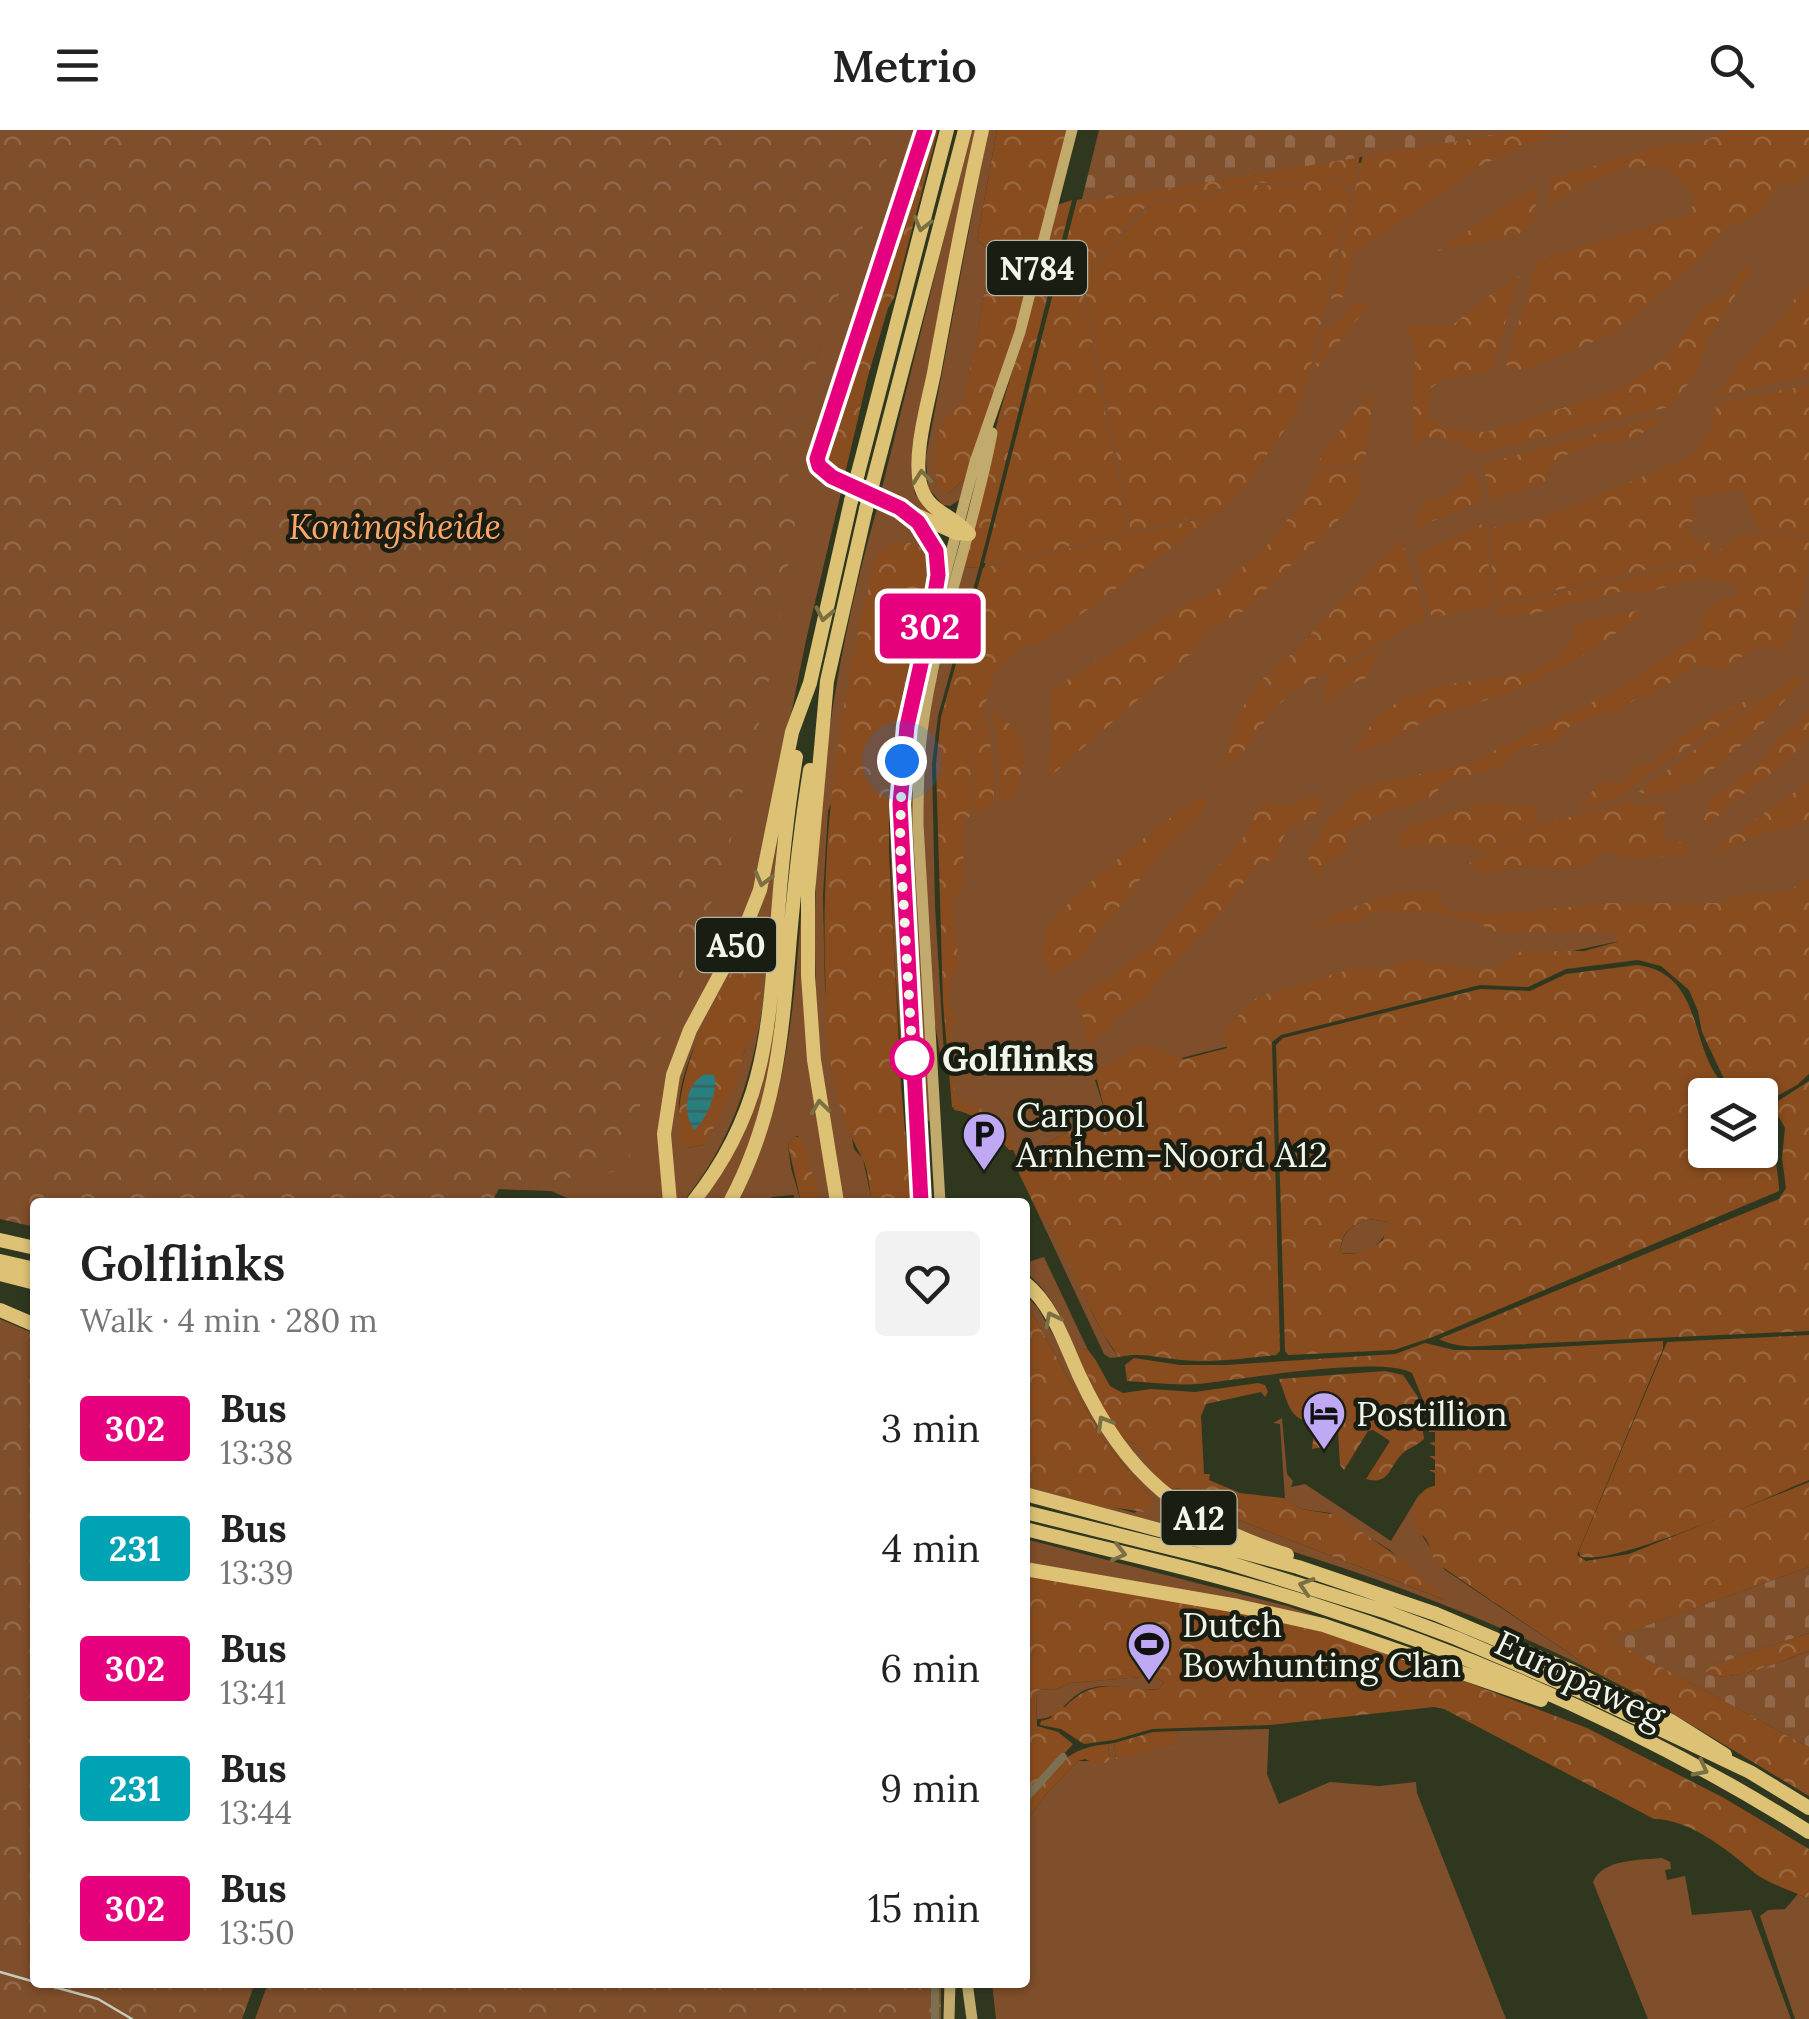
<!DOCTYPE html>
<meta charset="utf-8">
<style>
body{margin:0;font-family:Lora,serif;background:#f2f2f2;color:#222;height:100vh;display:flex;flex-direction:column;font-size:38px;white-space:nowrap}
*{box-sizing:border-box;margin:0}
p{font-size:32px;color:#767676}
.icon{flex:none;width:55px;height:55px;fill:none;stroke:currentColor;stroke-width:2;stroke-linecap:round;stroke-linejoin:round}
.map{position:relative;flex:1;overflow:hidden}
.panel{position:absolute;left:30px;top:1068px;width:1000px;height:790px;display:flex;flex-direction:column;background:#fff;border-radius:10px;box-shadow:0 2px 8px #0004}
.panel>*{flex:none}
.badge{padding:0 20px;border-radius:8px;font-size:35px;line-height:65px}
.buttons{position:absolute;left:1688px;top:948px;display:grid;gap:20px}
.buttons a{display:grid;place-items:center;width:90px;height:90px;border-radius:10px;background:#fff;box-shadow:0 2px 8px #0004;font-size:50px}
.you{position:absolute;width:50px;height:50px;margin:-25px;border:8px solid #fff;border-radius:50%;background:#1a73e8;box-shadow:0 0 0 15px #1a73e833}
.map>.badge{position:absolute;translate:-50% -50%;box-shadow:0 0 0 5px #fff}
.round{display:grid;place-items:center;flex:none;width:105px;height:105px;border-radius:10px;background:#f2f2f2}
.overview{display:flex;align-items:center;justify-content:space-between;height:170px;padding:0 50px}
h1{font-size:48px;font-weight:600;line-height:75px}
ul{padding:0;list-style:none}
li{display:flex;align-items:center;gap:30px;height:120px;padding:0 50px}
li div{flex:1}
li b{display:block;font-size:38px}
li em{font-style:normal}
li .badge{min-width:110px;font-weight:700;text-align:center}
header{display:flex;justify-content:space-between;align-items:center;height:130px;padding:0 50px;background:#fff;font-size:45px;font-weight:600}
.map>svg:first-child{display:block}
</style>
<header><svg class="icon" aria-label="menu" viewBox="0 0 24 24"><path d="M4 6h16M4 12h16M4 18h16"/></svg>Metrio<svg class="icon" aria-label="search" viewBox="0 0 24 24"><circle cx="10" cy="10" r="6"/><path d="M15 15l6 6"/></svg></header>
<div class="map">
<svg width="1809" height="1889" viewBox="0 0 1809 1889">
<defs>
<pattern id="forest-crowns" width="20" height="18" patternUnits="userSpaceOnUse" patternTransform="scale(2.5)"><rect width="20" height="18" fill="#884c1e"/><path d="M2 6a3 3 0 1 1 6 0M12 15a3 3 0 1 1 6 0" fill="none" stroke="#99673f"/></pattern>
<pattern id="cemetery-stones" width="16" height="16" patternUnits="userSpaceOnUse" patternTransform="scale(2.5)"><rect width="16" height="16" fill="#7f4e2b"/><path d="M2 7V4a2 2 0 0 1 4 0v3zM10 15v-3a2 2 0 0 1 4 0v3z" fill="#92684a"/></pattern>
<pattern id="park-crowns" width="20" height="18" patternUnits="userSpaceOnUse" patternTransform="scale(2.5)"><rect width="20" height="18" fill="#7f4e2b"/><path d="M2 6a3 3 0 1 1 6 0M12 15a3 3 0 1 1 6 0" fill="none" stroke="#92684a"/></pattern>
<pattern id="water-rules" width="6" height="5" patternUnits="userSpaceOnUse" patternTransform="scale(2.5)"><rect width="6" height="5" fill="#297f7e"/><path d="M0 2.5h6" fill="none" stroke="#386462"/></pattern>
</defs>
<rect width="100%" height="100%" fill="#2f381f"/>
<path fill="#7f4e2b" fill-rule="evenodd" d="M889,0H921L891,94L843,354L806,510L756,759L669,945L665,1072H577L551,1061L496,1059V1051L600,1038L782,337Z
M971,0H975L911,341L915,364L933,386L880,366Z
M988,0H997L977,110L992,123L948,364L969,345L961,369L950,376L943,375L928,358L926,327Z
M1548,0H1809V764L1662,802L1511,834L1438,863L1095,950L1105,981L1017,1030C1010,1002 981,984 954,980L948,908L939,611L1077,82Z
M878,375L908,389L934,422L926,489L913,548L895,689L903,950L894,821L889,666L896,595L925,459V425L828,681L823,766L825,860L854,1019L863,1029L872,1072H842C794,838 812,604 878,375Z
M956,413L931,523L918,605L932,990L928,991L923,978C917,865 898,750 906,636C912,561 938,486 956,413Z
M964,437L979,438L938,586L932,634L935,776L944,924H940L933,881L921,684L926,606L935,554Z
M779,691C765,829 775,959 683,1072H674L669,1040L672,967L687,917L741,816ZM758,815L760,863L750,909L703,1015L687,1018C656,953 721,866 758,815Z
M807,711L804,807L833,1072H820L798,1006H795L788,1015L791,1038L801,1072H793L794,1065L771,1067L775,1072H738C797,955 795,839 807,711Z
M779,897L758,996L724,1072H700L773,898Z
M1037,1081C1070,1110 1086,1188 1119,1227L1110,1228L1104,1224Z
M1368,1089L1388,1092C1387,1116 1362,1126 1341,1123C1340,1104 1351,1096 1368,1089Z
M1044,1127L1088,1220L1081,1218L1124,1310L1135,1314L1173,1359L1181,1358L1223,1384L1445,1470L1390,1420L1330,1383L1301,1379L1285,1369L1280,1294L1273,1293L1282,1288L1287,1344L1293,1351L1291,1357L1305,1354L1391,1411L1420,1363L1415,1395L1445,1440L1579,1530L1583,1536C1510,1500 1435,1470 1358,1443C1292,1420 1218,1403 1163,1358C1146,1344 1116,1307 1105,1287C1081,1244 1066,1172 1025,1142V1133Z
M1025,1164L1038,1178L1120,1325L1235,1410L1061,1370L1025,1357V1353L1135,1383L1150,1366L1104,1311L1025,1171Z
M1025,1409L1287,1476L1417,1521L1025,1435Z
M1153,1546L1164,1552L1159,1559C1135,1562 1108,1550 1085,1560C1066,1568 1059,1590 1037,1589L1036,1562L1039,1559L1054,1560L1070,1553Z
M1269,1599L1267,1644L1279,1674L1330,1652L1379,1656L1416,1652L1417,1663L1506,1889H996L992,1853L1025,1852V1693L1045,1665L1078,1631H1110L1108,1614L1114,1613L1116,1628L1175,1614L1178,1601Z
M1662,1728L1670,1732L1671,1739L1665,1740L1667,1750L1685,1746L1692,1785L1751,1780L1791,1889H1648L1593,1752C1602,1729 1640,1730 1662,1728Z
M1798,1764L1809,1769V1889H1795L1760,1786L1768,1780L1785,1779Z"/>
<path fill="url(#forest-crowns)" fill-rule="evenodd" d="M930,0H938L894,168L888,178L868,246L844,348L829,340L821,324Z
M997,0H1068L1016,201L969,345L948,364L938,358C931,330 934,284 963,273L965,267L992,123L977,110Z
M1501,0H1564L1479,36L1353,125L1343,167L1331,169L1364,20Z
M1733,0H1809V44L1799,53L1780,55C1772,63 1764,82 1754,87C1736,96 1717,94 1711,119L1616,202L1532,237L1516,240L1506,235L1537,130L1689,84L1696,68C1688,59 1679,47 1668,41C1631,23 1581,58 1549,73L1550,49L1663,15L1695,14Z
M1361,21L1353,58L1334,46L1286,54L1253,52L1152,72L1135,86L1102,124L1082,158L1128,402L1004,432L984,433L1077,70Z
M1325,48L1339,50L1351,66L1309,243L1295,285L1241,362L1219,382L1131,401L1084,154L1109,120L1153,74L1254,55L1287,56Z
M1537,56L1535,86L1519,104L1437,121Z
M1072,70L979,438L964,437L999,285L1024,203L1057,75Z
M1747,136L1750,142L1709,206L1695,246L1668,277L1476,324C1460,308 1432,302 1412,313L1415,217L1405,196H1451L1499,158L1519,146L1491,241L1442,250L1428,260L1430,289L1449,300L1486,302L1613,262L1666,228L1705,175L1724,167L1742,138Z
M1809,154V245L1717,267L1734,238L1785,186L1794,169Z
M1367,171L1369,175L1314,242L1324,199L1343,186L1352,174Z
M1809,255V406L1784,400H1759L1741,359C1732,360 1699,366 1692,371L1696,389L1686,395L1696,414L1707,408L1714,422L1706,426L1504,472L1493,466L1490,398L1552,384L1685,329C1704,317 1712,295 1717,273Z
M1373,265L1365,332L1354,336H1317L1325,319L1367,267Z
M1662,286C1637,321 1587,306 1556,332C1550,337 1548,345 1544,352L1490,370L1483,334Z
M1361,340L1363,354L1351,378L1237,487L1209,499L1189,525L1053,644H1045L1052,622L1050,563L1055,558L1188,473L1214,462L1265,418L1302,371L1316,341Z
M1476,343L1483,370L1416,398L1419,380L1429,370C1446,369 1457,364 1464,346Z
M1215,386L1043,512L1023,516L993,543L987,569L970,610L971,679V685L963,693L964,752L952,776L959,835C947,853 946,868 955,888L951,895L955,968C979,976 1011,992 1015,1020H1009L984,991L952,977L943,872L936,634L941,587L983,438Z
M1482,394L1487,398L1490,466L1495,474L1432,488L1417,433L1419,423Z
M1773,402L1809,409C1809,448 1801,486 1783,521C1759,508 1739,531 1718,541L1696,535L1655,563L1639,567L1621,579L1572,594L1559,609L1521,619L1498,638L1489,641L1451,649L1430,667L1379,685L1346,703L1349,721L1330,730L1317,745L1309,731L1308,721L1321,707L1327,692L1358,658L1469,633L1608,564L1699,505C1701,499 1700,493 1702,488C1707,473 1726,467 1739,465L1734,452L1709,451L1708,446L1647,462L1623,461L1531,484L1498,485L1492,478L1695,433L1715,424L1736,407Z
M1401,408L1426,488L1292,561L1259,552L1294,522Z
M907,412L921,418L925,424V459L896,596L889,666V722L901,955L906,1011L913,1025V1072H872C869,1059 869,1040 862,1028C846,998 836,970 831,936C825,904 826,870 825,837C821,696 841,561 877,424L886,415Z
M1636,481L1643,484L1584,525L1511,562L1428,589L1391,611L1354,623C1364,604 1375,585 1393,575C1408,566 1427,558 1445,555C1489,547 1568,550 1576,493Z
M1377,520H1380L1366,548L1347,555L1330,572L1323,568L1329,543Z
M1796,545L1803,550C1769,587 1694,679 1638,662Z
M1257,554L1290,564L1270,584L1239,627L1222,637L1237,586Z
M1757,566L1746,578L1642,648L1623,665L1577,682L1599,652L1625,653L1633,638L1657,631L1676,610L1712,585Z
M991,575C997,585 1007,591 1015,599C1032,619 1019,641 1017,664L999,673L1000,631Z
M1809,580V608L1803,615C1782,636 1758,653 1734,671C1722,680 1717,692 1702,695L1711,670L1765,628L1779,608L1801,591Z
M984,581L994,635V670L992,675L974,684L972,610Z
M1809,652V692L1768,702L1702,727Z
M1313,665L1324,674C1301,707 1287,679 1277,729L1261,732L1255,738L1221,783L1165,842L1147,867L1126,879L1102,905L1086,915L1084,890L1075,870L1118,842L1136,824L1150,818L1251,698C1254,687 1254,679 1264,672L1287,676Z
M1199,666L1205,667L1207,672L1204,681L1162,721L1079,829L1052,844C1044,833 1040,821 1045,807C1057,769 1164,694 1199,666Z
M1626,670L1641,675H1665L1663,707L1687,714L1691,724L1629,729L1604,721C1565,753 1564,734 1521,737C1508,738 1495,742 1481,742L1469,733L1549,691L1612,678Z
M1488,672L1512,677L1532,673L1539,691L1522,704L1484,722L1464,715L1412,716L1407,719L1397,716L1401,702L1410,695Z
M1809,749V944L1797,955L1766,972L1760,965L1737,959L1724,949L1702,902L1698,881L1689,860L1661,836L1638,830L1566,839L1528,857L1480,855L1281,905L1272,912L1280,1221L1276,1225C1245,1228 1212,1233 1181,1230C1158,1228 1142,1222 1119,1227L1103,1204L1050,1096L1037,1081L1015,1035L1017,1030L1105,981L1094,939H1101L1135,917L1149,916L1184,929L1227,918L1222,902L1257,867L1358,837L1374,842L1409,829L1481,840L1499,836L1521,821H1584L1617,812L1613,803L1496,802L1474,791L1433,782L1379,781L1367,784L1351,795L1332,793L1313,801L1312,797L1342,781L1392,764L1436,760L1438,772L1453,781L1494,784L1609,773H1719L1744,764L1782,763Z
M752,809L757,810L758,815L761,868L757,898L744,922L737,951L709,1007L703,1015L687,1018L681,1014C668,949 717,862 752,809Z
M1638,835C1714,846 1683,942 1741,965H1705V1020H1760V974C1782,989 1777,1004 1776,1027C1776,1039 1779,1050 1779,1061L1433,1207L1394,1220L1288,1225L1285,1221L1276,915L1283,908L1480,859L1530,861L1566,844ZM1368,1089L1388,1092L1383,1110C1373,1118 1354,1127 1341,1123C1339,1104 1351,1096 1368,1089Z
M1809,951V1201L1503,1215C1481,1216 1458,1219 1439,1209L1779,1069L1786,1058L1782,1028L1785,998L1772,975Z
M795,1006L803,1009L805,1015L820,1072H801L788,1015Z
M1025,1171L1104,1311L1150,1366L1153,1374L1144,1382L1091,1374L1025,1353Z
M1809,1205V1350C1771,1366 1609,1439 1580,1426L1579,1421L1667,1212Z
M1663,1211V1219L1577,1425L1586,1431L1629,1424L1809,1352V1437L1610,1509L1809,1617V1666L1657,1574L1583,1536L1579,1530L1435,1432C1432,1425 1430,1415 1426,1409C1420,1402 1418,1405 1415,1396C1410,1380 1419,1357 1435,1356V1343L1429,1340H1435V1330L1429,1326H1435V1316L1429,1313L1435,1312V1302H1429L1423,1270L1412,1243C1380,1225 1239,1250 1197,1254C1174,1256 1150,1252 1127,1251L1125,1235L1134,1228L1180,1235H1225L1395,1224L1425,1213L1454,1220H1502Z
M1081,1218L1088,1220L1095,1229L1110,1256L1123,1263L1151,1259L1195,1262L1258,1253L1265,1255L1268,1262L1265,1267L1261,1262L1206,1274L1201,1286L1204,1344H1210L1209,1350L1240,1363L1284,1368L1301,1379L1337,1385L1407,1433L1448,1471L1223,1384L1181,1358L1171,1359L1157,1347L1135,1314L1124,1310L1103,1279L1077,1221Z
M1385,1241L1403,1245L1418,1267L1424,1309C1418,1315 1409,1318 1403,1323C1389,1336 1390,1356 1366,1349L1390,1311L1373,1300L1368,1301L1344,1340L1340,1335L1338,1301L1324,1302L1322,1317L1312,1319L1315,1292C1288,1292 1288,1270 1279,1249Z
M1025,1441L1279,1489L1378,1518L1587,1598L1724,1668L1809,1719V1769C1792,1760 1765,1753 1751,1740C1727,1719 1688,1689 1654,1689L1444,1579L1434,1577L1269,1595L1152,1599L1114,1610L1084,1614L1061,1599L1040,1595L1041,1591L1051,1588L1056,1577H1065C1093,1548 1117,1557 1153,1560L1159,1559L1164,1552L1153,1546L1070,1553L1054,1560L1040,1559L1036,1562L1037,1596L1058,1602L1073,1614L1025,1667Z
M1809,1503V1521C1785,1529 1724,1558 1705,1541L1712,1535Z
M1178,1601L1176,1614L1116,1629L1114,1613L1153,1602Z
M1108,1614L1110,1631L1098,1635L1085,1629L1078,1631L1045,1665L1025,1693V1671C1053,1641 1063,1618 1108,1614Z"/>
<path fill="url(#cemetery-stones)" d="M1099,0H1525L1081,73Z
M1809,1437V1503L1713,1535L1705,1541C1724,1558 1786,1529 1809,1521V1617L1609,1509Z"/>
<path fill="url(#park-crowns)" d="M0,0H897L819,221L787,342L799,370L767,560L722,746L683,842L643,960L627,1040L517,1055H501L492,1072H35V1097L0,1089Z
M0,1189L35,1204V1852L255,1853L242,1889H0Z
M268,1853H941V1889H255Z"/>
<path fill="url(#water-rules)" d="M705,944L714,945C719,960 706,991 694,1000C682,982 685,955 705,944Z"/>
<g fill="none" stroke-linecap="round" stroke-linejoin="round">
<path stroke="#7b7052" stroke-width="8" d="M1025,1669L1063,1627
M935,1852V1889"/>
<path stroke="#c1aa6c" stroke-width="11" d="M938,472L975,332L1020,202L1072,0
M921,1072L900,675L907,595L932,489
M940,1072L918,694C918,663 918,632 922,602C935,500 973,404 992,303
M967,1852L972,1889
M949,1889L950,1852"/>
<path stroke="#ddc175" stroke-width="14" d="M925,0L817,329L819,336L833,347L956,403L969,404
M858,343L947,0
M873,352L965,0
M912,388C950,415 934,455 931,494
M969,404C954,385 929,383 921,357C912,328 928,273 934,243C949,162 964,80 982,0
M670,1072L664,1004L673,945L690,900L745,798L760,760L792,602L810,553L851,371
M693,1072C764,983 768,906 777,797C781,740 787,683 796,627
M730,1072C777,984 782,904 790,807C795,751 801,695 810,640
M837,1072L814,930L808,845V763L827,551L866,379
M0,1110L35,1118
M0,1131L35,1139
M0,1144L35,1153
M1025,1153C1052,1174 1065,1214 1079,1245C1127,1348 1181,1389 1287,1425
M0,1180L35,1195
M1025,1364L1298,1437L1436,1484L1571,1541L1671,1591L1725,1625
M1025,1382L1223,1431L1384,1481L1456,1508L1582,1562L1750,1642L1809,1678
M1025,1399C1121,1423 1218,1444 1312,1474C1485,1529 1655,1605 1809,1702
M1025,1439L1238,1476L1323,1495L1541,1570"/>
<path stroke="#c6ccbb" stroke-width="2.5" d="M0,1842L35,1852
M36,1852L98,1869L132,1889"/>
<path stroke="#ddc175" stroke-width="14" d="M851,371L858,343
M866,379L873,352"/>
</g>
<defs><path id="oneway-chevron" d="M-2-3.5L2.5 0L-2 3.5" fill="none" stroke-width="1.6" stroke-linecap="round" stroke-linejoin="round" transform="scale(2.5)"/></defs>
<g stroke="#7b6f44">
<use href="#oneway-chevron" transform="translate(922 94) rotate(105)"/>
<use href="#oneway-chevron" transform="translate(922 347) rotate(-96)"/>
<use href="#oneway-chevron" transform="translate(824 484) rotate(102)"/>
<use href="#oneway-chevron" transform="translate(763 749) rotate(105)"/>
<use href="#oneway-chevron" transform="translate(820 977) rotate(-97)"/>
<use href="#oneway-chevron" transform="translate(1052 1189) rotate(-117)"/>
<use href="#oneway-chevron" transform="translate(1104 1293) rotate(-121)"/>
<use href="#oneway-chevron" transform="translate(1119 1423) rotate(14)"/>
<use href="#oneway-chevron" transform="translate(1306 1456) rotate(-163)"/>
<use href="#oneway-chevron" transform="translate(1701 1639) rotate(27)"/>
</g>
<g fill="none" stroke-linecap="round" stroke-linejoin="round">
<g stroke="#fff" stroke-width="22">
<path id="line" d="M921,1072L900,674L907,596L930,494L938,445L936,421L918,392L900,378L832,347L819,336L817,329L925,0"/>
</g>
<use href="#line" stroke="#e6007e" stroke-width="15"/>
<path stroke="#f1f7e8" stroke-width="10" stroke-dasharray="0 18" d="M902,631L900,713L913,934L912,928"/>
</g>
<defs>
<g id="parking-pin" transform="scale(2.25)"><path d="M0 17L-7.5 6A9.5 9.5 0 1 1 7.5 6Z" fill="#bfa8f4" stroke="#191d12"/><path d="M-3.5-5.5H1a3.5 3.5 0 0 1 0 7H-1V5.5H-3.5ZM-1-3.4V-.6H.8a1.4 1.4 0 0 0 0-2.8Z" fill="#111"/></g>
<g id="hotel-pin" transform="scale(2.25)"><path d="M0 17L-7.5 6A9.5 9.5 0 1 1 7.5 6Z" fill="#bfa8f4" stroke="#191d12"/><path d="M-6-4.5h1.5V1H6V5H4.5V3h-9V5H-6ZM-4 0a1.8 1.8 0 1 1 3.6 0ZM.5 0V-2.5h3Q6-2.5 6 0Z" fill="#111"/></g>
<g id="stadium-pin" transform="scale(2.25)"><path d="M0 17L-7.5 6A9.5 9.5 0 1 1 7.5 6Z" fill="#bfa8f4" stroke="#191d12"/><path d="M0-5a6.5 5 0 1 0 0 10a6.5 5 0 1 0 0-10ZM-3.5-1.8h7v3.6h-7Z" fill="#111"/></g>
</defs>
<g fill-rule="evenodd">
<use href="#parking-pin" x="984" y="1004"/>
<use href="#hotel-pin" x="1324" y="1283"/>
<use href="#stadium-pin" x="1149" y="1514"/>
</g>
<circle fill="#fff" stroke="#e6007e" stroke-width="5" cx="912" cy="928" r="20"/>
<g text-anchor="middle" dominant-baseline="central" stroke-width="9" stroke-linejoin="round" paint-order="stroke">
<g fill="#191d12" stroke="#b0b6a8" stroke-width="2.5">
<rect x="987" y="111" width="100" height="54" rx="8"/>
<rect x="696" y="788" width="80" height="54" rx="8"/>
<rect x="1161.5" y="1361" width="75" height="54" rx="8"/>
</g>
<g font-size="32" font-weight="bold" fill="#f1f7e8">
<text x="1037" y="138">N784</text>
<text x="736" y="815">A50</text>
<text x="1199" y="1388">A12</text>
</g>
<g font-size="35" font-style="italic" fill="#fea668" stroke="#191d12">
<text x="395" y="396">Koningsheide</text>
</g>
<g font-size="35" font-weight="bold" fill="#f1f7e8" stroke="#191d12" text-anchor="start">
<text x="942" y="928">Golflinks</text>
</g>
<g font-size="35" fill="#f1f7e8" stroke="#191d12" text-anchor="start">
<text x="1016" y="984">Carpool<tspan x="1016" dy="40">Arnhem-Noord A12</tspan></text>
<text x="1356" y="1283">Postillion</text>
<text x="1182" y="1494">Dutch<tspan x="1182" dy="40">Bowhunting Clan</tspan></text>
</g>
<g font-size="35" fill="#f1f7e8" stroke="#191d12">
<text transform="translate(1580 1549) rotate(25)">Europaweg</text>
</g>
</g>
</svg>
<div class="buttons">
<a><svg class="icon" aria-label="layers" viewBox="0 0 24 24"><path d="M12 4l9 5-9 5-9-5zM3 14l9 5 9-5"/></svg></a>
</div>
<div class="you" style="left:902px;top:631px"></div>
<b class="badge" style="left:930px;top:496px;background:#e6007e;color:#fff">302</b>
<section class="panel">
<div class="overview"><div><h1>Golflinks</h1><p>Walk · 4 min · 280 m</p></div><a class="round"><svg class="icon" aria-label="heart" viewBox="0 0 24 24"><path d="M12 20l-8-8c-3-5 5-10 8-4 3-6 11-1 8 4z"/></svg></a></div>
<ul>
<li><span class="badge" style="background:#e6007e;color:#fff">302</span><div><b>Bus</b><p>13:38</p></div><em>3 min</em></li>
<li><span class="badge" style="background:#00a3b4;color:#fff">231</span><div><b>Bus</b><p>13:39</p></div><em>4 min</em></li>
<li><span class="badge" style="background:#e6007e;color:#fff">302</span><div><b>Bus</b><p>13:41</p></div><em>6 min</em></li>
<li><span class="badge" style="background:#00a3b4;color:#fff">231</span><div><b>Bus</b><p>13:44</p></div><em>9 min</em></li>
<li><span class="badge" style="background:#e6007e;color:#fff">302</span><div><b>Bus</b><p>13:50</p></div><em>15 min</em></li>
</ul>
</section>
</div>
